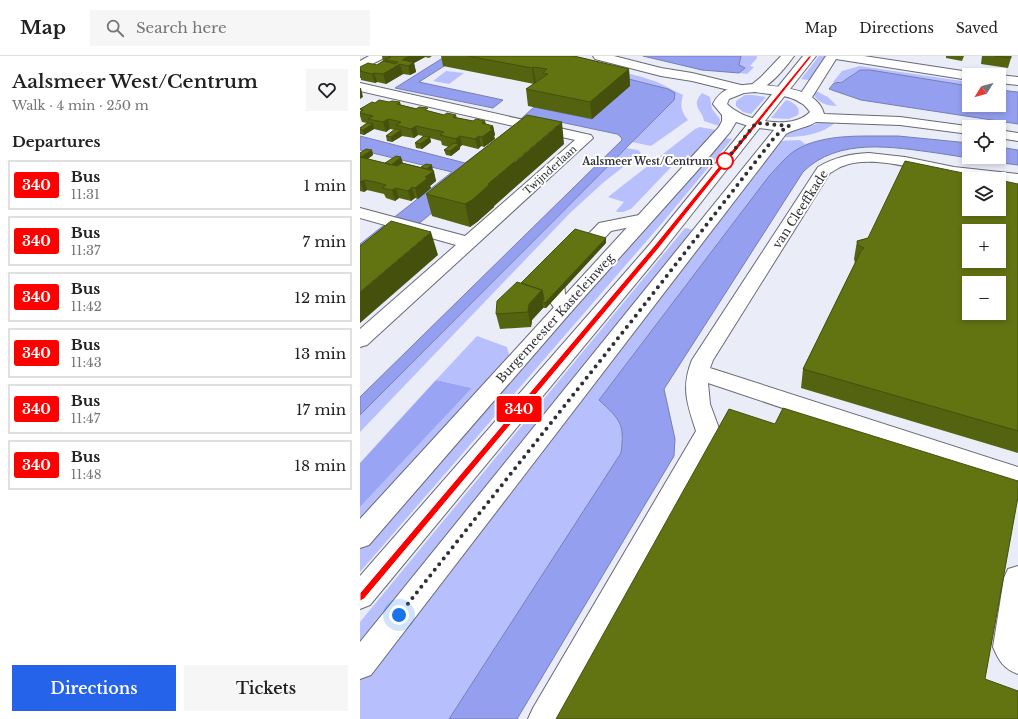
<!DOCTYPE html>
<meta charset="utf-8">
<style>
body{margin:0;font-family:"Libre Baskerville",serif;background:#f6f6f6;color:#202124;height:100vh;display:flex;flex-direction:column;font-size:15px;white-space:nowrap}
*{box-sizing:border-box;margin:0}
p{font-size:13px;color:#757577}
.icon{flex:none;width:22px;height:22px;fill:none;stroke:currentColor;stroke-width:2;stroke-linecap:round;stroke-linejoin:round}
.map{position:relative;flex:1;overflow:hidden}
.side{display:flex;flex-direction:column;background:#fff;width:360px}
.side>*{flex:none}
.badge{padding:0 8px;border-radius:3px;font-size:14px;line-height:26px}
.needle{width:26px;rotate:233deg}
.buttons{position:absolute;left:602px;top:12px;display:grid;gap:8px}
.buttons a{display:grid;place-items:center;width:44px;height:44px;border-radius:0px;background:#fff;box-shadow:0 2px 6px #0003;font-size:20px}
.you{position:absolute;width:20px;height:20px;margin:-10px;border:3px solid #fff;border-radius:50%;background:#1a73e8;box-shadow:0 0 0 6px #1a73e833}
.map>.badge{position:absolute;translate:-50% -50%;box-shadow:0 0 0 2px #fff}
h2{padding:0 12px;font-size:15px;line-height:36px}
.round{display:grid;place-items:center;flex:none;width:42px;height:42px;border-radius:0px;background:#f6f6f6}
.overview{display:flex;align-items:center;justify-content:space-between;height:68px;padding:0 12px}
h1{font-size:19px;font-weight:600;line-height:30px}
.primary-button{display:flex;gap:8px;margin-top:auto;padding:8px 12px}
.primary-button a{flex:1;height:46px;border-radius:0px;background:#2563eb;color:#fff;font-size:16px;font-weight:600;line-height:46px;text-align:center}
.primary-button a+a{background:#f6f6f6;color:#202124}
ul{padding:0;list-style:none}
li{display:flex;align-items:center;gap:12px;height:50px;margin:0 8px 6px;padding:0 4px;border:2px solid #e0e0e0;border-radius:0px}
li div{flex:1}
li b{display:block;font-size:15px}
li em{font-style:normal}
li .badge{min-width:44px;font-weight:700;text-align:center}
header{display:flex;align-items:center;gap:24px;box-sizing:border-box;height:56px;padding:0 20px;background:#fff;border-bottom:1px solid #e0e0e0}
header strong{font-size:19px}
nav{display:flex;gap:22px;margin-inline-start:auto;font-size:14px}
.search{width:280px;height:36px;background:#f6f6f6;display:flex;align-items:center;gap:10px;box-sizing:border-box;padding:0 14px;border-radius:0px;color:#757577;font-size:15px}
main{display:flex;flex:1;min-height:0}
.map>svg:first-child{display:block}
</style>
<header>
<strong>Map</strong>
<div class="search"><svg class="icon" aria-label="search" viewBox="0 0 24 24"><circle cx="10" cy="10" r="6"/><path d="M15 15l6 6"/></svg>Search here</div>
<nav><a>Map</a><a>Directions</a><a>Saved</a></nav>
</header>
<main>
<section class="side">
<div class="overview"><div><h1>Aalsmeer West/Centrum</h1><p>Walk · 4 min · 250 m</p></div><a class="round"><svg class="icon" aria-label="heart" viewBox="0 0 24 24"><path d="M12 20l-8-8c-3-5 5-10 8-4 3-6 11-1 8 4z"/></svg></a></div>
<h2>Departures</h2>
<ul>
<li><span class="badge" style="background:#f00;color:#fff">340</span><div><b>Bus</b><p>11:31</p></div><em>1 min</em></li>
<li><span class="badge" style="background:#f00;color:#fff">340</span><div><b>Bus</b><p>11:37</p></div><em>7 min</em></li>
<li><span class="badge" style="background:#f00;color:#fff">340</span><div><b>Bus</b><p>11:42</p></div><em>12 min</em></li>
<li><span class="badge" style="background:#f00;color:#fff">340</span><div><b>Bus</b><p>11:43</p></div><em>13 min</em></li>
<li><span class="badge" style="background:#f00;color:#fff">340</span><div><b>Bus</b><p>11:47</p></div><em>17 min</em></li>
<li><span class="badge" style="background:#f00;color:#fff">340</span><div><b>Bus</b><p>11:48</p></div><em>18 min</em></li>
</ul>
<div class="primary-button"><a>Directions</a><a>Tickets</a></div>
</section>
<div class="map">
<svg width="658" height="663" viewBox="0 0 658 663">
<rect width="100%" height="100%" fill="#eaecf8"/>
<path fill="#b7c0fd" d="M178,0H197L282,21L297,26L323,39C320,50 321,55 328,64L291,90L272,86L314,44Z
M381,0H397V2L390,10L394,11L387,18L379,17L384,12L379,9Z
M459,0H469L449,24L441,23Z
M500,10L609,26V30L504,14C492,14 489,27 473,26L482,15Z
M86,15L104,17L89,28L73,25Z
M456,35L468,41L477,50C468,50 458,47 454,39Z
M342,37L350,41L352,53L360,63L359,70L344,65C342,53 330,51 342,37Z
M385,39H393L406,41L391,58L383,56L376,50V45Z
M427,44C434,47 441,51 438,59L429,63L411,62L425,45Z
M474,65H477C462,79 442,81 423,81V78C437,72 459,67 474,65Z
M340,71L356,74L332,104L313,109L271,153L263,156H257L256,155L264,146L248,141L335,73Z
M363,82L372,83L303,166L0,516V490Z
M440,84L445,88L460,84L435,95L409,120L239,344L258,363L263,379L261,397L89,663H0V623L255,298L418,85Z
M266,92L278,94L281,97L244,126L210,157L0,376V359Z
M325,172L337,175L0,595V566Z
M117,280L147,291L150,302L0,469V451L112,332L76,324Z"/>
<path fill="#9aa4f5" d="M76,324L112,332L0,451V407Z"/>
<path fill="#959fef" stroke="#767eb7" d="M86,0H100L59,26L143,44L133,52L35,32Z
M178,0L308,33L315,37L314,44L0,359V341L262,84L261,81L257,78L186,63L0,216V188L92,116L0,94V80L105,107L151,72L174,51L232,63Z
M283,0H381L379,9L385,12L379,17L342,14Z
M500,14H510L609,30V49H639V34L658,36V68L501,44L469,33L474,27L482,26Z
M511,80H538L609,87V101H639V91L658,94V109C631,106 604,101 577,97C533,91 478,81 443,116L304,333L315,383L314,400L157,663H89L261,397C265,367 260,364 239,344L409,120C417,112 426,100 436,94C458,81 485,80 511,80Z"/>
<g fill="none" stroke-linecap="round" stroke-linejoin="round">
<g stroke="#686a74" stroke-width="2">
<path id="minor" d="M9,0H24L22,3L0,14V5Z
M233,0H254L301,12L332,17L381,29L386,30L388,33L386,36L381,37L332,25L301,20L235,3Z
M421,0H434C426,11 405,38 390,35L388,32L402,20Z
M443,0H456L302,196L10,549L0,553V520L290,188Z
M466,0H504L609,16L615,19H609V24L476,3L449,46L444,47L439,46L437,43Z
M639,19L658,21V29L639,27Z
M0,27L226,78L231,79L233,82L7,289L0,291V273L96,189L0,162V152L105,180L215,84L0,35Z
M509,97L545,101L594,111L658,118V128L639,126V123C623,123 608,123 593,121C562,115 513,98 483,110C479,111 474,115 470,117L353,304L350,312L658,411V431L348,327L350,348L360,375L201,663H168L173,652L336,375C327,348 321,331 332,304L458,111C475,101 490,98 509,97Z
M284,158L290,159L293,163L290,167L251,175L204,226L205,238L214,252L211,256L204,258L197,256C190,246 179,233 187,221L239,167Z
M658,510V618C644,613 639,605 633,591L644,522L648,513Z"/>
</g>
<g stroke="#686a74" stroke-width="2">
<path id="major" d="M395,28C417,31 457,31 464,58L540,61L614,71H609V78L540,69L456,66C447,72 436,72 426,78L11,619L0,623V586L414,74L392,71L376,66L370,76L338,114L211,256L9,489L0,492V463L359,71L362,65V59L353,48C361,31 378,29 395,28ZM395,36C413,39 439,38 450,56C432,75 383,65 367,48L369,43L384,37Z
M639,74L658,77V85L639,82Z"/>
</g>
<use href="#minor" fill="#fff" fill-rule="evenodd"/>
<use href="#major" fill="#fff" fill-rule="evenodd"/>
</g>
<path fill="#54630f" d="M22,0H72L69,2L65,1L54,7L56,16L50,19L43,18L26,28L17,26L15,27L1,24V22H0V11L17,9L23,5Z
M81,0H214L269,13L270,30L232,63L168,50L166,33L174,28L83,10Z
M586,0H604L602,5L586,2Z
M622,0H651V2L648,12L621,8Z
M40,46L41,49L68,55L84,59H96L97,62L113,65H125L126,68L133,70L135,79L134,80L135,83L124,91L121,90L118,93L102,89L100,91V93L91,100L86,99L84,94L89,91L82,89L81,85L70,82L71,86L62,93L56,92L55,87L63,80L58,79L54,82L42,80L32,86L27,85L26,80L35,74L30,73L26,76L14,73L4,79L0,78V72L7,67L2,66L0,60V56L1,55L0,53L15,47Z
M204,88L134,150V151L117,166L110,171L72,160L66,138Z
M12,94L13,99L8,103L25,107H43L73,114L76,125L70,130L71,132L58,143L55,142L51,145L39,142L35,145L26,142L24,138L7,134L4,136L0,135V97Z
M658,128V397L441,332L443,313L495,207L494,203L497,185L508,182Z
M246,187L186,252H183L172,264L171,271L140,273L136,258L161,227Z"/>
<path fill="#45500d" d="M49,0H65V1L54,7L56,16L50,19L48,10L42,4Z
M40,8L43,18L26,28L23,18Z
M173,11L176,27L174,28L172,12Z
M269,13L270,30L232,63L230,46Z
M14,17L17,26L15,27L12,18Z
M0,32H1L3,41L0,43Z
M28,63L30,73L26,76L23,66Z
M202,66L204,88L134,150V151L117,166L110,171L105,148Z
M13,68L14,73L4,79L3,74Z
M56,70L58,79L54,82L51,73Z
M133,70L135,79L134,80L135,83L124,91L122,81L130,72Z
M41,74L42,80L32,86L31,81Z
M100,80L102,89L100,91V93L91,100L90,95L97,90L96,83Z
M119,80L121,90L118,93L115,83Z
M70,81L71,86L62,93L60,88Z
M12,94L13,99L3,106L1,101Z
M41,101L43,107L32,114L31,109Z
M72,109L73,114L63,122L62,116Z
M74,115L76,125L70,130L71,132L58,143L55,132L65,121Z
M4,124L7,134L4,136L0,126Z
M52,131L55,142L51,145L48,135Z
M36,132L39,142L35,145L32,134Z
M71,176L78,199L0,267V236Z
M246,182V187L186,252L185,247L182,246L183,252L172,264L171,271L168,256L169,248L182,234Z"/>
<path fill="#627312" stroke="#45500d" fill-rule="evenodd" d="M28,0H49L42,4L54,6L48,10L40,8L23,18L14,17L12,18L0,15V14H1H0V11L8,7L17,9L23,5L36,8L38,6L25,4L31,1Z
M108,0H214L269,13L230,46L166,33L188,18L183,17L187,13L173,11L172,12Z
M634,0H651V2Z
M19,44L29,46L32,45L40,46L37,48L56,53L59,51L68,52L65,54L84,59L87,57L96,59L93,61L113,65L116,63L125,65L122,67L133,70L130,72L133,73L122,81L119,80L115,83L100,80L96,83L80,79L84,76L56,70L51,73L36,69L41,66L28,63L23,66L8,63L13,60L0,57V56L3,54L0,53L12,46L15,47Z
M167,59L202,66L128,128L129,129L112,144L105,148L66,138Z
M7,67L13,68L3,74H0V72Z
M35,73L41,74L31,81L26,80Z
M64,80L70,81L60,88L55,87Z
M94,87L99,88L90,95L84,94Z
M6,93L12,94L1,101H0V97Z
M36,100L41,101L31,109L25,107Z
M0,101L37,110L42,107L74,115L65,121L68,122L55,132L52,131L48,135L36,132L32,134L22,132L26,129L15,126L4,124L0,126Z
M545,105L632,123H609V153H639V124L658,128V375L443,313L501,195L504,192L498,189L497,185L508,182ZM609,175H639V205H609ZM609,227H639V257H609Z
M66,108L72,109L66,113L61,111Z
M31,165L71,176L0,236V190Z
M215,173L246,182L185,247L182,246L184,243L182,234L161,227Z
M157,226L182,234L169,248L168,256L136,258L137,245Z
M423,352L658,425V441L625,623L658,635V663H196L369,353L415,368Z"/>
<path fill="#f00" stroke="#fff" d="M449,0H452L298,193L4,543L0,545V537L294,190Z"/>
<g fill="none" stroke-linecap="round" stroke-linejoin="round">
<path stroke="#2f3035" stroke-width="4" stroke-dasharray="0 7.2" d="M39,559L274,262L414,82L421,75L429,70L396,67L362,109L365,105"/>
</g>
<circle fill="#fff" stroke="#f00" stroke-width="2" cx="365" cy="105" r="8"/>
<g text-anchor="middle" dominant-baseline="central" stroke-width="4" stroke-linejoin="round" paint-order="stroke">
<g font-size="10" font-weight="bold" fill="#2f3035" stroke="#fff" text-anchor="end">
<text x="353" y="105">Aalsmeer West/Centrum</text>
</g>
<g font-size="10" fill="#2f3035" stroke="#fff">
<text transform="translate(190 114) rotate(-42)">Twijnderlaan</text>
</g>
<g font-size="12" fill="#2f3035" stroke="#fff">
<text transform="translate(440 153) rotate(-57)">van Cleeffkade</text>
<text transform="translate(195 262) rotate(-48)">Burgemeester Kasteleinweg</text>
</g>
</g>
</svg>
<div class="buttons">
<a><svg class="needle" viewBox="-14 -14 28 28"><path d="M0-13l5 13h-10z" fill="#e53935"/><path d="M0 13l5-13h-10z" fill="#757577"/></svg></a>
<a><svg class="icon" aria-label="locate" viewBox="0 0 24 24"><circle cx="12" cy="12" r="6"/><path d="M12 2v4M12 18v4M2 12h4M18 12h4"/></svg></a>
<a><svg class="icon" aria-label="layers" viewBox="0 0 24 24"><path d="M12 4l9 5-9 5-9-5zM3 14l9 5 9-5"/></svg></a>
<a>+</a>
<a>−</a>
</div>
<div class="you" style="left:39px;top:559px"></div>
<b class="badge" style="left:159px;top:353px;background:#f00;color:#fff">340</b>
</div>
</main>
